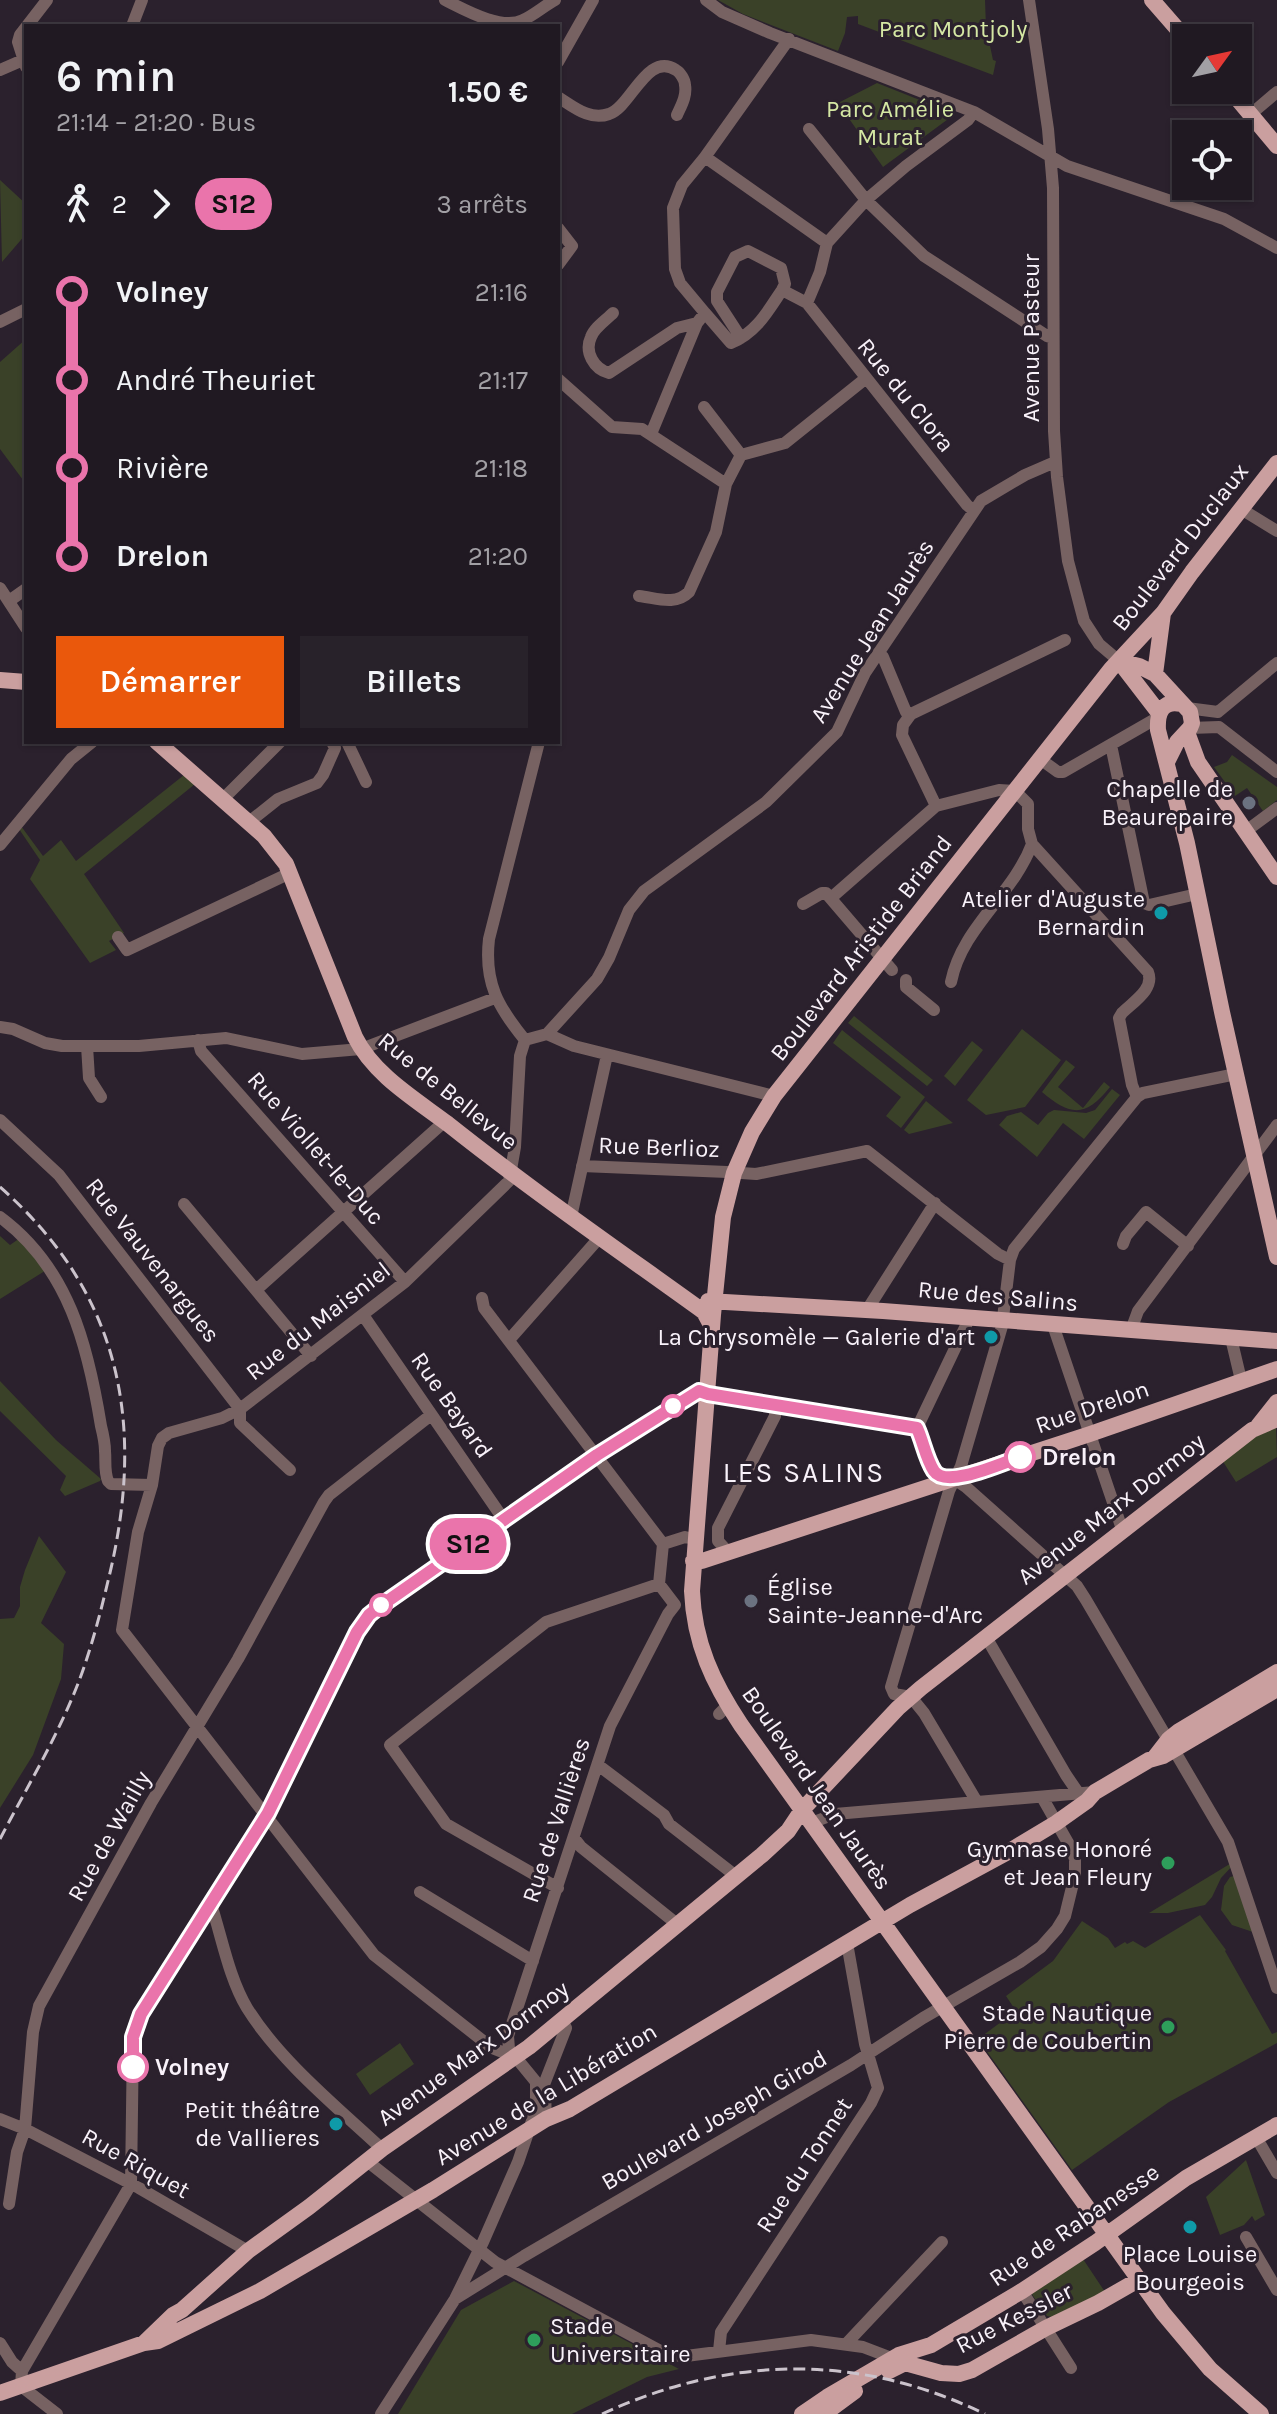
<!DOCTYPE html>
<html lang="fr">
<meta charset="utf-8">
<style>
body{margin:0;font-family:Karla,sans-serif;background:#28222a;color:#f1f3f6;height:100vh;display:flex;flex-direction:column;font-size:30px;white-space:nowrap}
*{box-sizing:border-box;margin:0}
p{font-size:26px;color:#a2a0a5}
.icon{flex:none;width:44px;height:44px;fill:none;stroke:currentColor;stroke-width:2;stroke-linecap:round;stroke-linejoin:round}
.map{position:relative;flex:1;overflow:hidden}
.sheet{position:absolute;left:24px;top:24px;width:536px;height:720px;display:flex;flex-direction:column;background:#201922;border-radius:0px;box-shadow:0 2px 6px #0004,0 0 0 2px #3d3840}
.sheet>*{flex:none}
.badge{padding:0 16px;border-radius:26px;font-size:28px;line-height:52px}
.needle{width:52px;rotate:57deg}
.controls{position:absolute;left:1172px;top:24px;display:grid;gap:16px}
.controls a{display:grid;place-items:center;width:80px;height:80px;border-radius:0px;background:#201922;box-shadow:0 2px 6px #0004,0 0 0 2px #3d3840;font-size:40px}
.map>.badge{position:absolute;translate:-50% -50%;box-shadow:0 0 0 4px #fff}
.legs{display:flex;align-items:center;gap:12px;height:88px;padding:0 32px;font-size:26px}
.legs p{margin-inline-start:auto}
.overview{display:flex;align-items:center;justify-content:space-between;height:136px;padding:0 32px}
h1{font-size:44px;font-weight:600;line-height:60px}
.primary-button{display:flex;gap:16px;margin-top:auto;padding:16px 32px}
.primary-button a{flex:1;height:92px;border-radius:0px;background:#ea580c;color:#fff;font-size:32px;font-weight:600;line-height:92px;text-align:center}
.primary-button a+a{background:#28222a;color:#f1f3f6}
ul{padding:0 32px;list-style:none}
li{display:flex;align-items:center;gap:28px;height:88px;font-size:30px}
li i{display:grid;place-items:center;width:12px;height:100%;margin:0 10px;background:currentColor}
li i::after{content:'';width:20px;height:20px;margin:-10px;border:6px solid;border-radius:50%;background:#201922}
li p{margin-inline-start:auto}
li:first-child i{background:linear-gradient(#0000 50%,currentColor 0)}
li:last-child i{background:linear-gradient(currentColor 50%,#0000 0)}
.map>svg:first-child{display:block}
</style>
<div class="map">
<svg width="1277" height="2414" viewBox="0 0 1277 2414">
<rect width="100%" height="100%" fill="#2b212d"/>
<path fill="#3a4128" d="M718,0H985L986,27L993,60L996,61L993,75L858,24V16L847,17L845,33L838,51L743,14Z
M877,83L955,114L883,167L838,103Z
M0,180L26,204V234L2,262Z
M26,339V484L0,449V362Z
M1232,755L1277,787V800L1263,811L1247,788L1235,796L1214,767L1227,762Z
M184,775L195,784L84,874L124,933L109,941L116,950L90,963L30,879L40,860L19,829L21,826L43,856L61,840L76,861Z
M854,1016L933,1080L927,1086L848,1023Z
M1022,1029L1061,1060L1025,1107L986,1115L967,1100Z
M842,1030L925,1097L901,1128L886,1116L901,1097L833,1043Z
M972,1041L983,1050L955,1086L944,1076Z
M1066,1060L1075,1067L1058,1087L1083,1108L1104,1082L1110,1087C1086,1117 1071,1117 1042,1092Z
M1112,1089L1120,1095L1084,1139L1063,1123L1037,1157L999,1125L1007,1116L1021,1112L1038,1125L1048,1113L1054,1110L1086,1113L1095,1110Z
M926,1101L953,1123L909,1134L904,1130Z
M0,1236L10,1245L20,1238L48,1269L0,1299Z
M0,1381L56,1440L101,1479L100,1481L65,1496L60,1490L66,1476L0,1411Z
M1276,1427L1277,1457L1236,1482L1222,1460L1249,1438Z
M39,1536L66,1572L41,1623L64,1644L61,1679L33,1755L0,1808V1619L14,1618L20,1606V1587L25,1570Z
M1233,1862L1234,1864L1221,1878L1212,1897L1205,1905L1168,1913H1149Z
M1237,1875L1253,1932L1232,1925L1221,1910L1224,1886L1230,1877Z
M1200,1915L1226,1950L1225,1951L1272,2034L1277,2032V2043L1169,2102L1072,2170L978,2039L1016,2011L1006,1996L1053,1961L1082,1921L1108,1938L1115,1948L1125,1942L1127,1944L1133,1941L1145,1948Z
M400,2043L414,2064L370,2095L356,2074Z
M1246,2160L1265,2215L1255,2221L1252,2216L1244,2225L1220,2235L1206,2197Z
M1083,2259L1105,2292L1052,2317L1047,2316L1031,2293Z
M514,2281L679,2369L647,2377L572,2414H398L461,2310Z"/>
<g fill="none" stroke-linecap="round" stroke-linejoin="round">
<path stroke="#776262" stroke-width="12" d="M445,0C465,10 502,31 523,20C534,15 544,6 555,0
M706,0L722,12L770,33L974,112L1067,166L1224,219L1277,248
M1029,0L1048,129L1053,188L1054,431L1057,477L1068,561L1084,621L1099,644L1119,661
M132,26L142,0
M558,62L593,0
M26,67L18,42L20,35L47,0
M0,70L23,60
M558,97C574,107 590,121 609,114C631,107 647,51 676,70C680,72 685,80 685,85C687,96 681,106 677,115
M1251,114L1277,92
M809,129L866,200L924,256L1047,336L1053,338
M705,157L827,243
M558,228L572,246L558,265
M782,290L807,303L967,505L974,511
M807,303L820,272L827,243L866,200L906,166L968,120L974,112
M613,313C606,320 594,328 591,337C584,352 594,369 609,373L677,328L697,323
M705,313L731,343C756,333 768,311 782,290L785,284L781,268L748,251L735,257L717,292V301L741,338
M0,322L26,309
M558,379L612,427L642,429L726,484
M704,407L741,455
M651,434L697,323L705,313L680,283L675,269L673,208L682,185L705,157L789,39
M1241,509L1277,531
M0,588L26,628
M639,596C657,598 675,606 689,592L716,532L726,484L741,455L785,443L865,379
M9,601L26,589
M878,653L883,657L906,712L911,714
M1187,708L1218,712
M1218,712L1277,663
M1190,728L1219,727L1277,772
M347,742L366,782
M1111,745L1144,903L1149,905L1197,894
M1040,759L1058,772H1063L1157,718
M223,799L280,742
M936,806L902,735L903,725L911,714L1065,640
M249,822L278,799L317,783L323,775L335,748L332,742
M1246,831L1277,808
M0,845L71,759L92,742
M831,898L936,806L999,790L1015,791L1028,804V829L1032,844L1148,972C1155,989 1133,1002 1122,1013L1119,1018L1132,1085L1137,1097
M803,904L822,893H826L892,970
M118,937L127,950L290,873
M906,980V987L934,1010
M951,982C962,927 1013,895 1032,844
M0,1027L13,1029L45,1043L62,1046H139L226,1038L302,1054L361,1049L495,998
M547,1034L574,1046L774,1096
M198,1040L201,1051L405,1282
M525,1040C498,1007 484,983 489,939L539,742
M87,1046L89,1078L101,1097
M0,1120L59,1175L240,1409V1423L290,1470
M582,1166L727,1172L756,1174L867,1151L998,1254L1010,1260
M184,1204L311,1356
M0,1217C69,1268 88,1346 101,1426C103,1434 105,1443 105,1451C106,1461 104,1471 108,1481L111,1484L152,1485
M571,1217L607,1055
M1123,1244L1126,1236L1146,1212L1188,1246
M256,1290L444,1122
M482,1298L484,1308L663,1544
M867,1310L935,1203
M363,1315L504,1520
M970,1317L917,1428L934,1471L940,1476L954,1479L966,1487L1077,1586L1086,1600L1228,1842L1277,1988
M1053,1325L1122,1529
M1131,1330L1138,1311L1277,1125
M1231,1338L1241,1380
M509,1340L600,1237
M663,1544L659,1584L675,1605
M663,1544L685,1537L694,1539
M728,1552L718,1541V1528L775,1416V1404
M986,1637L1066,1775L1079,1794
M719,1714L728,1705
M598,1765L664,1815L669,1824L736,1876
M977,1802L924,1713L911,1697L894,1694L891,1687L949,1491L961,1466L1002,1326L1010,1260L1014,1249L1137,1097L1143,1093L1236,1074
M811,1823L835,1814L1095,1792
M574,1838L581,1847L677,1924
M558,1888L446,1824L390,1745L546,1622L659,1584
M420,1892L533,1961
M211,1904C222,1938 229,1978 247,2008C280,2061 337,2107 382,2149
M515,2057L492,2048L374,1955L122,1630L138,1532L152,1485L158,1446L162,1438L169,1433L222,1418L240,1409L405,1282L509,1181L515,1147L520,1056L525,1040L547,1034L597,979L609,958L629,910L644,891L766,802L837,732L865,673L981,501L1025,475L1055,462
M543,2087L566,2028L562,2020
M0,2119L25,2129L139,2188L248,2251
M546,2119L545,2093L509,2049L508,2036L610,1726L668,1614L675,1605
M1256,2137L1277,2173
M367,2161L495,2262L668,2355L686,2356L811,2340L863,2347L897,2360
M9,2204L17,2152L25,2129L33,2032L39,2006L151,1803L238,1659L324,1502L329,1495L431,1415
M1246,2237L1277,2290
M1022,2291L1071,2368
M455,2299L524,2256L851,2065L923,2018L1020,1962L1041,1947L1057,1929L1065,1916L1075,1875V1859L1071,1848L1042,1797
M0,2343L12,2362L22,2371
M846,2344L942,2242
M719,2351L721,2332L871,2103L878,2088L865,2044L847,1943
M57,2414L21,2386L22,2371L131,2184L133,2037L141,2014L268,1813L357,1632L369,1615L597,1455L699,1391L708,1394L917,1428
M381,2414L455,2299L483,2242L518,2162L533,2118L536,2103V2082"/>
<path stroke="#ca9f9f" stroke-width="16" d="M1152,0L1186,39
M1230,90L1277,146
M1119,661L1139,666L1155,674L1190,712L1192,723L1190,728L1177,742L1167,762
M1119,661L1159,713
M1155,674L1163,613
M0,680L26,682
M1181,704C1162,700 1157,713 1158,730L1187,843L1222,1012L1277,1257
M1187,732L1198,762L1277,877
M157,742L264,836L286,864L355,1037C374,1075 415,1099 448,1124C531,1190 618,1250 704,1312L712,1327
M708,1301L883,1311L1277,1341
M1258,1426L1277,1402
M693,1561H702L1090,1434L1277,1369
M1155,1757L1169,1739L1179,1731L1277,1672
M144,2343L173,2315L182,2310L248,2251L309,2207L382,2149L529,2047L762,1855L788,1831L802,1810L898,1708L921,1688L1252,1430L1277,1419
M889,2371L905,2363L941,2373L959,2374L972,2370L1046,2328L1098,2303L1140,2279
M0,2393L144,2343L158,2341L260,2291L433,2190L546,2119L570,2109L910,1905L1008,1852L1056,1823L1087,1801L1095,1792L1149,1760L1163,1756L1277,1689
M802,2414L827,2397L899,2355L931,2345L1022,2291L1095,2243L1186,2178L1277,2125
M824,2414L855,2391
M1261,2414L1210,2369L1163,2313L741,1725C713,1683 694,1643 692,1591L713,1315L723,1217L734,1173L752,1132L774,1096L1111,669L1163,613L1192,572L1277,463"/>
<path stroke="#cbc3cc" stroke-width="3" stroke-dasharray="12 6" stroke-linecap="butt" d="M0,1187C123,1295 146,1428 108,1581C100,1615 91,1649 79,1681C58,1736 27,1787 0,1839
M602,2414C730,2355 859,2353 985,2414"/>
</g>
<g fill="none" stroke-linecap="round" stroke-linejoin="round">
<g stroke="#fff" stroke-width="18">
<path id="line-1" d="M133,2067V2037L141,2014L268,1813L357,1632L369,1615L379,1607L597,1455L699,1391L708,1394L917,1428C923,1441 926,1459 934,1471C946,1489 1002,1463 1020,1457"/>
</g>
<use href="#line-1" stroke="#ea74ab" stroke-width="12"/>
</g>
<g fill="#6b7280" stroke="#2b212d" stroke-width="3">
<circle cx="1249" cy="803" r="8"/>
<circle cx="751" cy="1601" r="8"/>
</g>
<g fill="#0f9aa8" stroke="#2b212d" stroke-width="3">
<circle cx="1161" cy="913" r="8"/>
<circle cx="991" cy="1337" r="8"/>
<circle cx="336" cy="2124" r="8"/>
<circle cx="1190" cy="2227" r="8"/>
</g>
<g fill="#fff" stroke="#ea74ab" stroke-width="4">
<circle cx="673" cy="1406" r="10"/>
<circle cx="1020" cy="1457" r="14"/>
<circle cx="381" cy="1605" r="10"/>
<circle cx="133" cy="2067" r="14"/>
</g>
<g fill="#2e9e5b" stroke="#2b212d" stroke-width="3">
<circle cx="1168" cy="1863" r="8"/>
<circle cx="1168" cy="2027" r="8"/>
<circle cx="534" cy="2340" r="8"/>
</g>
<g text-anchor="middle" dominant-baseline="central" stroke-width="6" stroke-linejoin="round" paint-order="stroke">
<g font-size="24" fill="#d5e8a4" stroke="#2b212d">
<text x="953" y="29">Parc Montjoly</text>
<text x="890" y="109">Parc Amélie<tspan x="890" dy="28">Murat</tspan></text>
</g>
<g font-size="24" fill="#f9f2fa" stroke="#2b212d">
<text transform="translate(1031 338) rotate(-90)">Avenue Pasteur</text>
<text transform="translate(906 395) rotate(51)">Rue du Clora</text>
<text transform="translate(1180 547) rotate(-52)">Boulevard Duclaux</text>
<text transform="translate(872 631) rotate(-58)">Avenue Jean Jaurès</text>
<text transform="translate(861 948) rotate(-52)">Boulevard Aristide Briand</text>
<text transform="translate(448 1091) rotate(39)">Rue de Bellevue</text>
<text transform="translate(659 1147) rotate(2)">Rue Berlioz</text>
<text transform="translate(316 1148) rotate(49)">Rue Viollet-le-Duc</text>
<text transform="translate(153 1260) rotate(52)">Rue Vauvenargues</text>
<text transform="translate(998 1296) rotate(5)">Rue des Salins</text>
<text transform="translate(318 1321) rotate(-38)">Rue du Maisniel</text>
<text transform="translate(452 1405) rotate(55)">Rue Bayard</text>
<text transform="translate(1092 1407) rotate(-19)">Rue Drelon</text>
<text transform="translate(1111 1509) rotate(-38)">Avenue Marx Dormoy</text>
<text transform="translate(817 1788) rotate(55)">Boulevard Jean Jaurès</text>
<text transform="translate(556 1820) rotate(-72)">Rue de Vallières</text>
<text transform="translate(109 1836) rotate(-61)">Rue de Wailly</text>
<text transform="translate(473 2053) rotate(-36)">Avenue Marx Dormoy</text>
<text transform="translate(546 2094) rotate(-31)">Avenue de la Libération</text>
<text transform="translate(714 2120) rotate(-30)">Boulevard Joseph Girod</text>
<text transform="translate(136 2163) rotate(29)">Rue Riquet</text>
<text transform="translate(804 2165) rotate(-57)">Rue du Tonnet</text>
<text transform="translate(1074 2225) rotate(-34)">Rue de Rabanesse</text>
<text transform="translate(1014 2318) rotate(-27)">Rue Kessler</text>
</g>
<g font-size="24" fill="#f9f2fa" stroke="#2b212d" text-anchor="end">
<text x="1233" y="789">Chapelle de<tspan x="1233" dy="28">Beaurepaire</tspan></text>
<text x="1145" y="899">Atelier d'Auguste<tspan x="1145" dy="28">Bernardin</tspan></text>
<text x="975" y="1337">La Chrysomèle — Galerie d'art</text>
<text x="767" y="1587" text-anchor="start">Église<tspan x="767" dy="28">Sainte-Jeanne-d'Arc</tspan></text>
<text x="1152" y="1849">Gymnase Honoré<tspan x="1152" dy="28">et Jean Fleury</tspan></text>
<text x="1152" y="2013">Stade Nautique<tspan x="1152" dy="28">Pierre de Coubertin</tspan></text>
<text x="320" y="2110">Petit théâtre<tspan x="320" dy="28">de Vallieres</tspan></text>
<text x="1190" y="2254" text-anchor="middle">Place Louise<tspan x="1190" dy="28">Bourgeois</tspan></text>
<text x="550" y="2326" text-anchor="start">Stade<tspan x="550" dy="28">Universitaire</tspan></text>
</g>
<g font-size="24" font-weight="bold" fill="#f9f2fa" stroke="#2b212d" text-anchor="start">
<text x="1042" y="1457">Drelon</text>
<text x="155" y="2067">Volney</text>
</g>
<g font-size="28" letter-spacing="2" fill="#f9f2fa" stroke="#2b212d">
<text x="804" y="1472">LES SALINS</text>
</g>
</g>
</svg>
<div class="controls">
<a><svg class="needle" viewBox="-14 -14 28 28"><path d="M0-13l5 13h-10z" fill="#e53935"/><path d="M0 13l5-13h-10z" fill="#a2a0a5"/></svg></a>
<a><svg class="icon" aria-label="locate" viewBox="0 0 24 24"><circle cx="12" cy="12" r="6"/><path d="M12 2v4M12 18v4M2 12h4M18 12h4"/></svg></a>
</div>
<b class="badge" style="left:468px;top:1544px;background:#ea74ab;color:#111">S12</b>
<section class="sheet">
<div class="overview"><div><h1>6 min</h1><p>21:14 – 21:20 · Bus</p></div><b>1.50 €</b></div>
<div class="legs"><svg class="icon" aria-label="walk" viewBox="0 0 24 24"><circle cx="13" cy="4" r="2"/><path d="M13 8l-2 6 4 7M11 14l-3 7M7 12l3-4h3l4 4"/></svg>2<svg class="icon" aria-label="forward" viewBox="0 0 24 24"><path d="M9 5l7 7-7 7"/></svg><b class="badge" style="background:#ea74ab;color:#111">S12</b><p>3 arrêts</p></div>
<ul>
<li><i style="color:#ea74ab"></i><b>Volney</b><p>21:16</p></li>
<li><i style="color:#ea74ab"></i><span>André Theuriet</span><p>21:17</p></li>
<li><i style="color:#ea74ab"></i><span>Rivière</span><p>21:18</p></li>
<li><i style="color:#ea74ab"></i><b>Drelon</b><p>21:20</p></li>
</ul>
<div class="primary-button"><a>Démarrer</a><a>Billets</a></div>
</section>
</div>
